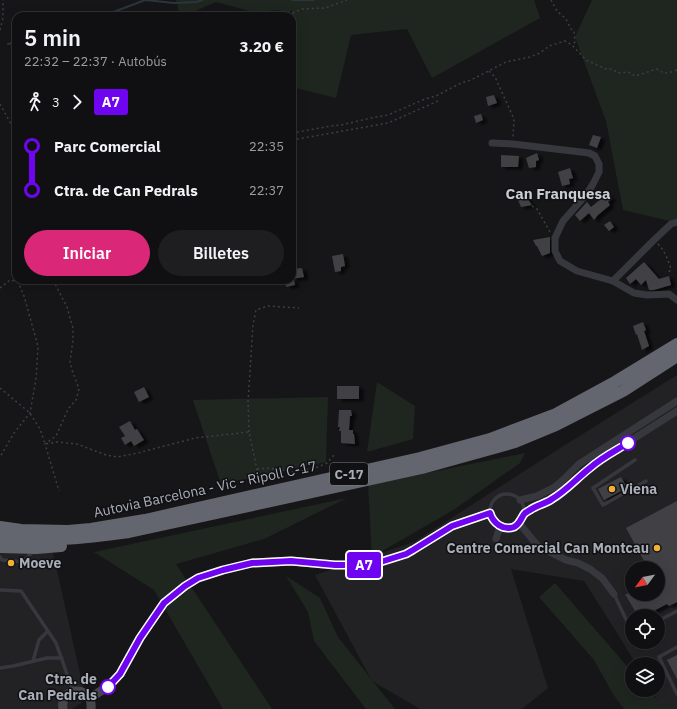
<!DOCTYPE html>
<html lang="es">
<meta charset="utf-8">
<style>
body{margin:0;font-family:"IBM Plex Sans",sans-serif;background:#1e1e20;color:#f1f3f6;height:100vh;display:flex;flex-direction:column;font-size:15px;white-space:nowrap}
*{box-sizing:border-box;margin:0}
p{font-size:13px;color:#9c9d9f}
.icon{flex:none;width:22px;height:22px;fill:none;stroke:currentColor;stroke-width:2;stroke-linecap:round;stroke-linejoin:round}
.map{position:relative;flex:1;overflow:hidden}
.details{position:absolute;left:12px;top:12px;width:284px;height:272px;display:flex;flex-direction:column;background:#101012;border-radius:12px;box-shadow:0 4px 16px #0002,0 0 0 1px #303032}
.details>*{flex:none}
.badge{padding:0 8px;border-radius:3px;font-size:14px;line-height:26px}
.needle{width:26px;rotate:238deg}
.buttons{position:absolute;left:625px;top:561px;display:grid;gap:8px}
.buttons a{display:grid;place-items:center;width:40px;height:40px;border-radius:50%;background:#101012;box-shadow:0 4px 16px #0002,0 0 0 1px #303032;font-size:20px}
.map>.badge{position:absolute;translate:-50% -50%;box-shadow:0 0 0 2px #fff}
.legs{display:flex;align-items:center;gap:6px;height:44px;padding:0 12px;font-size:13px}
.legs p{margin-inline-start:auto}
.summary{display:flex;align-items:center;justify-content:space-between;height:68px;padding:0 12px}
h1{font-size:22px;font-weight:600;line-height:30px}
.button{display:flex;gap:8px;margin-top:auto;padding:8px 12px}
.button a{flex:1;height:46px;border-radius:24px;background:#db2777;color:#fff;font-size:16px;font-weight:600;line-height:46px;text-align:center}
.button a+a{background:#1e1e20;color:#f1f3f6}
ul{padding:0 12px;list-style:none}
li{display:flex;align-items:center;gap:14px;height:44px;font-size:15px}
li i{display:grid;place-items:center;width:6px;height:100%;margin:0 5px;background:currentColor}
li i::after{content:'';width:10px;height:10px;margin:-5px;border:3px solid;border-radius:50%;background:#101012}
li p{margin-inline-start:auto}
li:first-child i{background:linear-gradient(#0000 50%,currentColor 0)}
li:last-child i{background:linear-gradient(currentColor 50%,#0000 0)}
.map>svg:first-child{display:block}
</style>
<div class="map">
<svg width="677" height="709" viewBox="0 0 677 709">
<defs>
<filter id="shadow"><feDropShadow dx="4.5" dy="2.5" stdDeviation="1" flood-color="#0009"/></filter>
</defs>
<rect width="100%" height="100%" fill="#161618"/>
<path fill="#222225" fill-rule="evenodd" d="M677,375V709H662L651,690H658V664H636L617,633L584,581L511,569L548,688L522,709H420L372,681L315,575L414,542L565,445ZM632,568H658V594H632ZM632,616H658V642H632Z
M0,550L53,553L86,700L72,709H0Z"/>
<path fill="#1e261f" d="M176,0H534L540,18L432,78L407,29L351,35L336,98L292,87V10L287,14L279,10L253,12L216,2L193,12H179Z
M592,0H677V221L674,222L623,210L606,121L575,37Z
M377,382L415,406L413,439L367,452Z
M328,397L326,462L221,484L193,400Z
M525,453L520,463L455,509L372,557L368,485Z
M347,498L264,539L176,564L272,709H223L154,590L94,552Z
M286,576L320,598L338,637L395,709H366L314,641L308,612Z
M555,583L632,672V690H648L665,709H624L613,694L594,660L539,597Z"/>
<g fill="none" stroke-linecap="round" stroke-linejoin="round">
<path stroke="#2c353c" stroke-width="2" d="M292,0H314
M103,16L145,0L174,3L196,2L202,0
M8,44L16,42"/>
</g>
<path fill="#404145" filter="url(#shadow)" d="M494,95L497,103L488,106L486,97Z
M481,114L483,120L476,123L474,116Z
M593,135L601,137L597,148L589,145Z
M537,153L539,160L536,161V167L529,168L526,158Z
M501,155L519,156L518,167H501Z
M570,168L573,178L569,179L570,184L562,186L558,172Z
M607,194L612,199L608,202L610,205L598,215L594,220L589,213L580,221L575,215L587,202L591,207Z
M526,197L532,205L521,207L518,200Z
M610,221L614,227L609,231L604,225Z
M550,237V253L542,256L537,246H536L533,240Z
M343,254L345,266L341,267V271L335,272L332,256Z
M644,262L659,279L669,276L671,285L654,290H649L646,280L641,285L636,279L630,284L626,278Z
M302,268L304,277L292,279V269Z
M285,280H294L295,285L286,287Z
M643,322L646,330L644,331L649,346L642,350L637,334L636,335L633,326Z
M337,386H359V399H337Z
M144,387L149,397L139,402L134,392Z
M339,410H351L352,416H350L349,430H353V434H354L355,444L341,443V431H339L340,427H338Z
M130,421L135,430L137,429L144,440L134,446L131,441L125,445L121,438L125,436L119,427Z
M621,477L627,488L604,500L598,489Z
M677,501V602L669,606L667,604L644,616H638L625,594H627L632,591V594H658V568H648L626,528Z
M677,655V679L667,660Z"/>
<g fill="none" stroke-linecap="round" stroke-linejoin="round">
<path stroke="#3d3f44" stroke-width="1.5" stroke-dasharray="2 3" stroke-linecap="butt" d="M551,0L557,11L566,19L571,29L574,31L575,42L572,45
M289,16L290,14L302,9L325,8L347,0
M0,30L3,18V0
M489,71L495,77L514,119L513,138
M0,104L16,133
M292,104V111
M292,133L331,126L341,125L371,118L388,115L425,99L436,96L461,83L471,80L506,62L530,57L540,53L549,46L565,41L572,45L586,60L606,69H612L618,73L628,72L635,76L657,69C665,75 668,73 677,70
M292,140L388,123L438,101
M532,206L537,209L550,232
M658,244C665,251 668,260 671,269L668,273
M53,280L67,307L70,318L73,328V340L70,362L72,370L79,389L76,400L69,408L65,416L56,436L45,444L59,491
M0,288L10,280L15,281L18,282L24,296L36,339L38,347L36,379L30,413L14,433L0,457
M0,388L30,413L40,429L45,444L57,442L77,444L106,455L117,457L138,453L195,438L249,432L260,484
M249,432L248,402L253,325L256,310L268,306L299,308
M257,469L269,468L293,472L301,471L318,467L327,463L335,454"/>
<path stroke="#37383d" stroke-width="3.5" d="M635,460L593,488L603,505L646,481
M490 511a17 17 0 1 1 34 0a17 17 0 1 1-34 0Z
M0,557L2,560L23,562L33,551
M0,590L21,591L56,643L73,691
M614,594L632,632
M658,621L677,611
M677,647L659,657L677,694
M33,661L39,640L48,631
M0,668L13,666L47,658H62"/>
<path stroke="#37383d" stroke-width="7" d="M492,143L513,144L581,152L589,153L595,156L599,164V172L593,184L586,195L563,221L555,238V251L560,261L577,271L613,281L634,293L647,295L669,294L677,300
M613,281L654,240L671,224L677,222
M520,500L537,496L555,487L563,480L579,464L677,401
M524,514L534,508L552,500L569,486L591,466L677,411
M519,523L537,545L548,551L566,560L578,563L590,569L602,578L614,594
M496,539L500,526"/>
<path stroke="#45474d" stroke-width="9" d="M90,698L107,687L120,674L140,638L164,603L185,586L198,578L223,570L252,563L291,561L335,565H362L374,564L405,554L413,550L452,526L490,513
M63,709C59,685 94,685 91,709"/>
<path stroke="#63666e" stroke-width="12" d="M0,527L21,530L68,531L91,529L145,520L420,458L490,439L556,414L613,383L677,344
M0,536C43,543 86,538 129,532L422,468L515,442L556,425L623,391L677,356
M0,547L36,548L61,546"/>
</g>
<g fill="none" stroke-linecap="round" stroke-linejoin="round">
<g stroke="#fff" stroke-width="9">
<path id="line-1" d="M108,687L120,674L140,638L164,603L185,586L198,578L223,570L252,563L291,561L335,565H362L374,564L406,554L413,550L452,526L490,513C493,523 503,531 514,527C521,523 521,517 525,513C527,512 528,511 530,510C537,505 545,504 552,499C566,491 577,478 590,468C601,458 615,451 628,443"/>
</g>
<use href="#line-1" stroke="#6f05f0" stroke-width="6"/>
</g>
<g fill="#fff" stroke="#6f05f0" stroke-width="2">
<circle cx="628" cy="443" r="7"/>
<circle cx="108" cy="687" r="7"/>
</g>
<g fill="#f2b134" stroke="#111113" stroke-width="1.5">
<circle cx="612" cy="489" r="4"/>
<circle cx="657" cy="548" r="4"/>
<circle cx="11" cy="563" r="4"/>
</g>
<g text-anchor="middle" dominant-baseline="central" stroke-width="3" stroke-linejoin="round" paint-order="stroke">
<rect fill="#111113" stroke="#7b7e86" stroke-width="1" x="330" y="463" width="38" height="22" rx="3"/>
<g font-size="13" font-weight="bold" fill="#a8adb8">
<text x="349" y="474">C-17</text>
</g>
<g font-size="14" fill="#a8adb8" stroke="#111113">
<text transform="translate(205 489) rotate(-12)">Autovia Barcelona - Vic - Ripoll C-17</text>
</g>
<g font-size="14" font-weight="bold" fill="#a8adb8" stroke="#111113" text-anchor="start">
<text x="620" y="489">Viena</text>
<text x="649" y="548" text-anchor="end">Centre Comercial Can Montcau</text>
<text x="19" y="563">Moeve</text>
</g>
<g font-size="14" font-weight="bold" fill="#a8adb8" stroke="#111113" text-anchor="end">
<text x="97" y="679">Ctra. de<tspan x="97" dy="16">Can Pedrals</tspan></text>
</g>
<g font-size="15" font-weight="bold" fill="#c9ccd4" stroke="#111113">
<text x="558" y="193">Can Franquesa</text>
</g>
</g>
</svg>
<div class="buttons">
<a><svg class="needle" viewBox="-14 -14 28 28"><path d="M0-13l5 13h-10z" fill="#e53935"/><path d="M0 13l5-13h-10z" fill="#9c9d9f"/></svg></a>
<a><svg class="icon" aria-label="locate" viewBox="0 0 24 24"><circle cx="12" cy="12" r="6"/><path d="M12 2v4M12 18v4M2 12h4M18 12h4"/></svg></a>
<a><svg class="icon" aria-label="layers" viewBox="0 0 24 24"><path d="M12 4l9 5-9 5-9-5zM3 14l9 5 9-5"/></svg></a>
</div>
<b class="badge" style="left:364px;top:565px;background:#6f05f0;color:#fff">A7</b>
<section class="details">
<div class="summary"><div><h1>5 min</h1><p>22:32 – 22:37 · Autobús</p></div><b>3.20 €</b></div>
<div class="legs"><svg class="icon" aria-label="walk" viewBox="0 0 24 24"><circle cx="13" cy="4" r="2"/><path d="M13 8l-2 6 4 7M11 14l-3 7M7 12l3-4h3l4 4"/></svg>3<svg class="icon" aria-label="forward" viewBox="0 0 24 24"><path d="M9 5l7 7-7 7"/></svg><b class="badge" style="background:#6f05f0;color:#fff">A7</b></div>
<ul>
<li><i style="color:#6f05f0"></i><b>Parc Comercial</b><p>22:35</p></li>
<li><i style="color:#6f05f0"></i><b>Ctra. de Can Pedrals</b><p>22:37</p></li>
</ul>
<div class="button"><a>Iniciar</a><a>Billetes</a></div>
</section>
</div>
